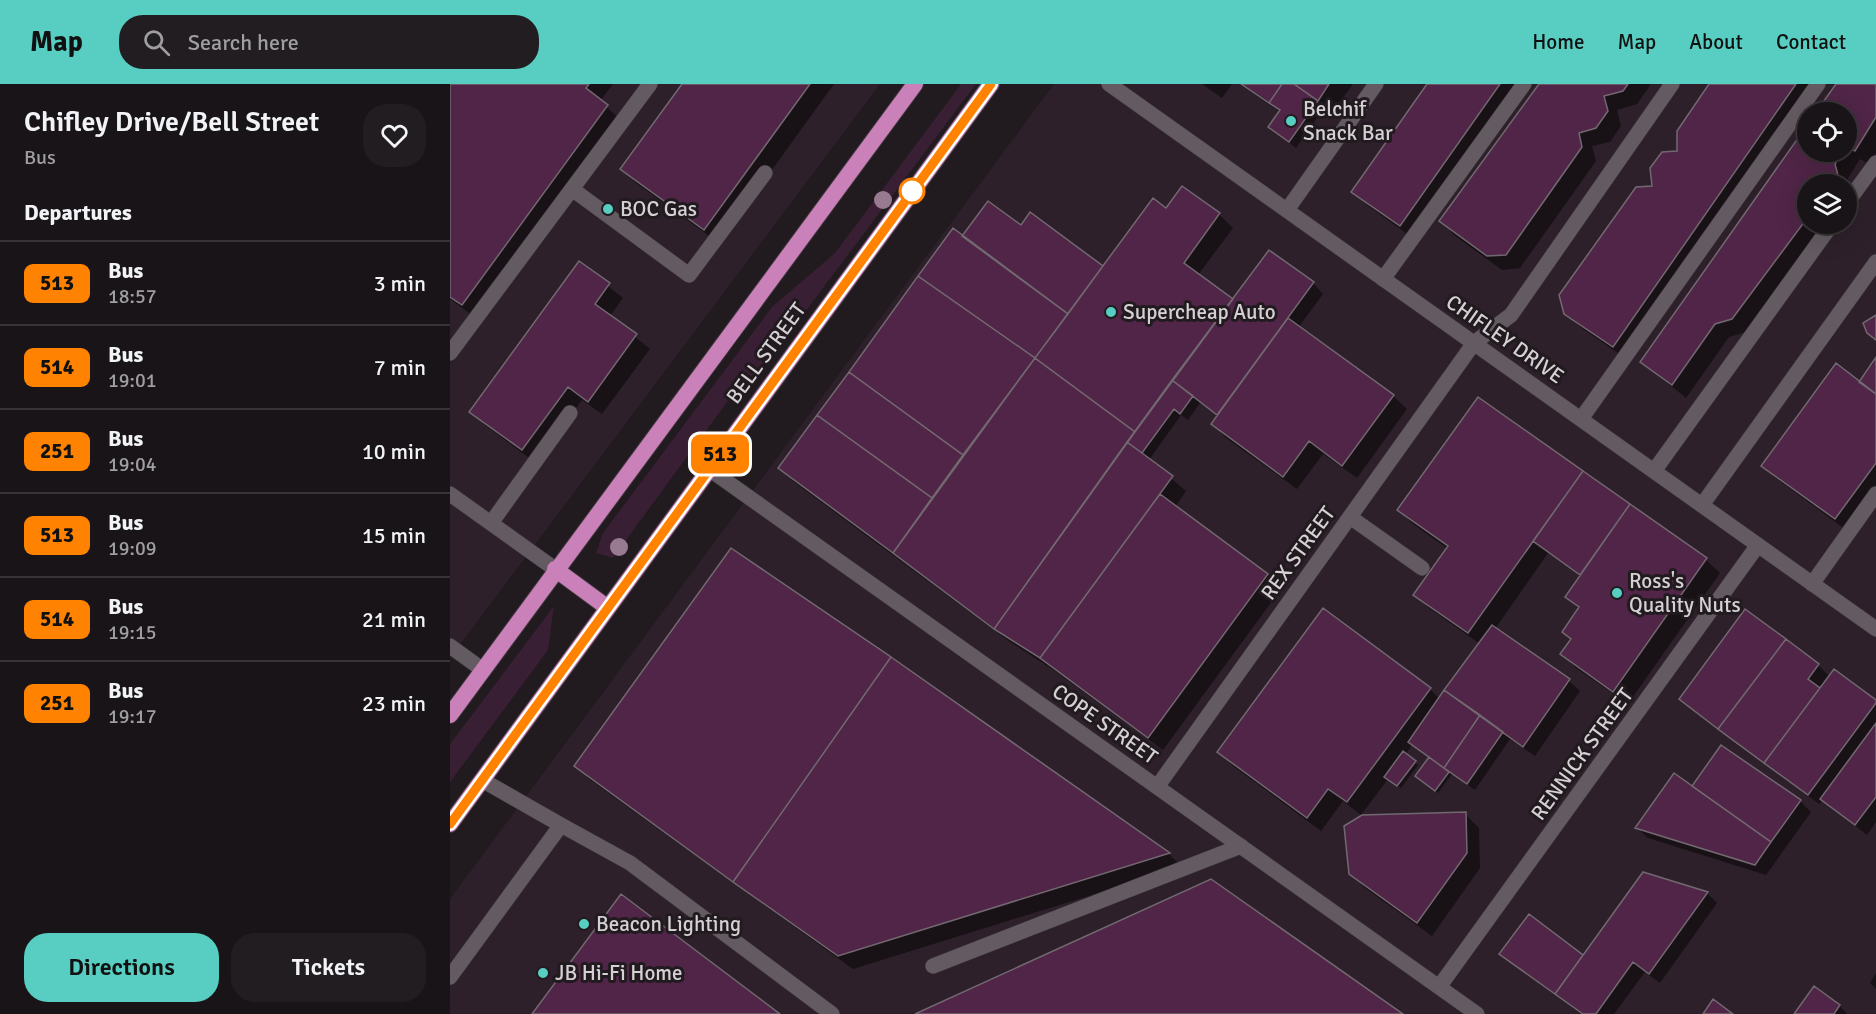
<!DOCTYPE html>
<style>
body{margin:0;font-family:Signika,sans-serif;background:#221d20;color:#f1f3f6;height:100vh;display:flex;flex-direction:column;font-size:22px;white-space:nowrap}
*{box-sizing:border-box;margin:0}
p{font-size:20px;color:#9f9ea1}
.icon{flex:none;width:33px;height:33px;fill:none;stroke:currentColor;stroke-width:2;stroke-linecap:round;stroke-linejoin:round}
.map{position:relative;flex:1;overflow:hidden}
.sheet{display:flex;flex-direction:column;background:#191417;width:450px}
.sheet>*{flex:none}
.badge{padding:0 12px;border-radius:9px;font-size:21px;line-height:39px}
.controls{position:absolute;left:1347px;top:18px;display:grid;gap:12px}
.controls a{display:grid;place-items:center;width:60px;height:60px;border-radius:50%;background:#191417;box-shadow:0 6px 24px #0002,0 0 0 2px #373336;font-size:30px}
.map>.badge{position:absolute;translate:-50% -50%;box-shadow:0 0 0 3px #fff}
h2{padding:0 24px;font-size:22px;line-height:54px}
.round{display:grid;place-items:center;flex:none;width:63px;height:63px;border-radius:24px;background:#221d20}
.head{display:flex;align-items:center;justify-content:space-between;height:102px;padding:0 24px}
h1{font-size:28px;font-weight:600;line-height:45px}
.cta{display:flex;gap:12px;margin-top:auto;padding:12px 24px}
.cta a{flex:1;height:69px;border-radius:24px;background:#57cec1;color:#111;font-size:24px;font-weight:600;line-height:69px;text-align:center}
.cta a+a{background:#221d20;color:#f1f3f6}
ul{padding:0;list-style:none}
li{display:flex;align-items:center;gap:18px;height:84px;padding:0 24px;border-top:2px solid #373336}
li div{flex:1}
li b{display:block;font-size:22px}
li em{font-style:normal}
li .badge{min-width:66px;font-weight:700;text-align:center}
header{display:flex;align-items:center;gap:36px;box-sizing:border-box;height:84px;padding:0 30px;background:#57cec1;color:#111}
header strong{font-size:28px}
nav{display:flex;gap:33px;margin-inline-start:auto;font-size:21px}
.search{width:420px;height:54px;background:#221d20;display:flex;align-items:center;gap:15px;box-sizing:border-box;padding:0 21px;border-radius:24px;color:#9f9ea1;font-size:22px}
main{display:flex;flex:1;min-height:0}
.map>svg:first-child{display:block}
</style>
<header>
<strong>Map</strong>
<div class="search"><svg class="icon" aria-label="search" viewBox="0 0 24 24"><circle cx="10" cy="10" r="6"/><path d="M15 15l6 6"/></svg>Search here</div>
<nav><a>Home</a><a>Map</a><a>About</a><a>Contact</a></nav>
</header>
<main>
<section class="sheet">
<div class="head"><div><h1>Chifley Drive/Bell Street</h1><p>Bus</p></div><a class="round"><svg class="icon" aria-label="heart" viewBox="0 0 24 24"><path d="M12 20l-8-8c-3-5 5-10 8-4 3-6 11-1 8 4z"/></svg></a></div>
<h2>Departures</h2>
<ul>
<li><span class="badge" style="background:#ff8200;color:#111">513</span><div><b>Bus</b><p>18:57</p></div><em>3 min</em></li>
<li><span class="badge" style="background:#ff8200;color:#111">514</span><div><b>Bus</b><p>19:01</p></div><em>7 min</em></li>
<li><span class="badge" style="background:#ff8200;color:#111">251</span><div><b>Bus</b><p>19:04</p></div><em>10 min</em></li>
<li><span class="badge" style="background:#ff8200;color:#111">513</span><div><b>Bus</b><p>19:09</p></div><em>15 min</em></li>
<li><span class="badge" style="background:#ff8200;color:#111">514</span><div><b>Bus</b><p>19:15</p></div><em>21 min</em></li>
<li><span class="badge" style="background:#ff8200;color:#111">251</span><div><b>Bus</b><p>19:17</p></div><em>23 min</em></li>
</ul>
<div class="cta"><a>Directions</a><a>Tickets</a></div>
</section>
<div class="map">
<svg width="1426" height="930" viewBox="0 0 1426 930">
<rect width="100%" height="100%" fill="#211a1f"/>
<path fill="#2d202a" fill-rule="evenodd" d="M0,0H430L0,574Z
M604,0H1426V930H0V815ZM1358,28H1396V68H1358ZM1358,100H1396V140H1358Z"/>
<path fill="#391f33" d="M511,0H526L328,264L277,318L163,474L146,469L153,449L322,223L385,169Z
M104,522L98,566L0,698V660Z"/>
<path fill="#0007" d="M0,0H163L150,17L171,36L26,234L0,215Z
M234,0H384L269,159L186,99L172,85Z
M752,0H782L772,14Z
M789,0H903L882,29L874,24L846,64L820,43L830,28Z
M979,0H1073L964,155L917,121L903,107Z
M1091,0H1201L1187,20L1167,26L1171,42L1160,58L1142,62L1146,77L1070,184L1052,186L1004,151L991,137Z
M1261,0H1369L1178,276L1130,243L1116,229L1229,68Z
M1388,0H1426V69L1419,80L1410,75L1398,94L1401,106L1396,112V100H1358V140H1376L1296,248L1279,253L1236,314L1192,278L1358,68H1396V28H1368Z
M716,126L769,130L783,144L748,191L783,217L863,199L873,210L848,244L943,312L957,325L907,394L873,370L847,405L776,354L763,340L768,332L750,319L738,336L731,331L699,376L736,407L725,423L817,491L831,505L713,666L605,587L560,558L344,398L330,384L512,154L571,143L654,184Z
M129,179L173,214L160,232L200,265L152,330L132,316L86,379L35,341L21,328Z
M1426,276V411L1399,448L1327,395L1313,382L1410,299Z
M1028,315L1256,476L1270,489L1178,620L1126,584L1112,570L1122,556L1114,548L1130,526L1117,513L1131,492L1098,469L1045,545L1119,597L1130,607L1085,672L1060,655L1025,706L1002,690L988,709L970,695L980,675L962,661L955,671L968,681L951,704L938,695L911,731L893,717L871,747L783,682L769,668L980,605L990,615L1030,560L979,524L965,510L998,465L963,440L949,426Z
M282,466L719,770L732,783L403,885L139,695L126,681Z
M1368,581L1380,593L1384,587L1426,618V738L1417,751L1373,716L1369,720L1231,615Z
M1271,663L1350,717L1361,728L1316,791L1198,754L1187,744L1242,705Z
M1015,730L1029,744L1030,784L982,852L915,804L901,790Z
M1257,809L1267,819L1210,899L1195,888L1164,930H1131L1051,870L1079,832L1134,873Z
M1426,889V905L1420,899Z
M1365,904L1390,922L1397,930H1345Z"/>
<path fill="#502547" stroke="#726970" stroke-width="1.5" d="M0,0H139L136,4L158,21L12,221L0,213Z
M232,0H360L254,146L170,85Z
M791,0H832L819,19Z
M832,0H844L868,17L839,58L818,43L830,26L819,19Z
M844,0H879L868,17Z
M977,0H1050L950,142L901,108Z
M1089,0H1178L1173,7L1154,12L1158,27L1146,44L1129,49L1132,63L1056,171L1037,172L989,137Z
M1259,0H1346L1163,263L1114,230L1109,211L1186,103L1202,102L1200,84L1212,68L1227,67V47Z
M1386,0H1426V33L1405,67L1396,62V28H1366Z
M1358,40V68H1392L1385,80L1388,91L1381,100H1358V133L1282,235L1265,240L1222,301L1190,278Z
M732,102L770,129L734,179L783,215L685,348L585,274L703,114L716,124Z
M538,117L571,141L580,128L653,182L618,230L512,152Z
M503,144L618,230L585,274L468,192Z
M819,166L864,198L767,331L722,296Z
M129,177L160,199L145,220L187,250L138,318L118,303L72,366L19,328Z
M468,192L585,274L513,371L399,288Z
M1426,231V256L1417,249L1413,239Z
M838,234L944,311L892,382L859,357L833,393L761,340Z
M1426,273V310L1409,298Z
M585,274L685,348L544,545L443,469Z
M1386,279L1426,310V379L1385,435L1311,382Z
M399,288L513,371L482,414L367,331Z
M722,296L743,312L730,330L724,325L692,369L677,358Z
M1028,313L1133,387L1018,549L963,511L998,462L947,426Z
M367,331L482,414L443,469L328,384Z
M677,358L723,392L590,574L544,545Z
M1133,387L1180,420L1130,491L1083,457Z
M710,410L818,490L698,654L590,574Z
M1180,420L1257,474L1163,608L1110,570L1121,555L1112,548L1129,523L1115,513Z
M281,464L441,573L283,798L124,682Z
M873,524L981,604L897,718L878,705L857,734L767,668Z
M1295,525L1336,555L1268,645L1229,615Z
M1042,541L1120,595L1073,663L994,606Z
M1336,555L1369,580L1358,595L1370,604L1314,679L1268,645Z
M441,573L720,769L388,872L283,798Z
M1384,585L1426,616V619L1358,711L1314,679Z
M994,606L1030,631L994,684L958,658Z
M1030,631L1053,648L1017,700L994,684Z
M1426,639V713L1405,741L1370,715Z
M1271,661L1351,716L1321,758L1242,702Z
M953,667L966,677L947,702L934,693Z
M979,673L999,688L985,707L965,692Z
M1224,689L1321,758L1305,781L1185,744Z
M1016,728L1017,769L967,839L899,790L894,742L912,731Z
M1193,788L1258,808L1199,890L1183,878L1146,930H1133L1105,910Z
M761,795L953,930H465Z
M171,810L330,930H82Z
M1079,830L1133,871L1105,910L1049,870Z
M1364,902L1390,921L1384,930H1344Z
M1263,915L1283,930H1253Z"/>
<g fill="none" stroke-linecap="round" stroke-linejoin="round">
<g stroke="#3b363a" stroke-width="16">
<path id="service" d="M122,105L239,191L315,89
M1396,120L1426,79
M837,126L926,0
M933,195L1074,0
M1024,259L1061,231L1222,0
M0,269L200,0
M1131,335L1368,0
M1204,387L1382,140
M0,410L105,485
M1252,421L1426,178
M900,433L972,484
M41,439L120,329
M1362,500L1426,410
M0,562L33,586
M111,741L180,779L382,930
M483,882L791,762
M0,893L111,741L32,696"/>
</g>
<g stroke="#3b363a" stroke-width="16">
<path id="minor" d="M259,385L1027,930
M707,703L1024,259
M989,903L1308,461"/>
</g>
<g stroke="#3b363a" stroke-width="16">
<path id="tertiary" d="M659,0L1426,545"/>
</g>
<g stroke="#3b363a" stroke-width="18">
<path id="trunk" d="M105,485L158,524
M0,631L465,0
M0,740L541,0"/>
</g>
<use href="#service" stroke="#645b62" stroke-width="15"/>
<use href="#minor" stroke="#645b62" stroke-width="15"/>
<use href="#tertiary" stroke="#645b62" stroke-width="15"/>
<use href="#trunk" stroke="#ca80b8" stroke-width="16"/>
</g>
<g fill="#987b90">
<circle cx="433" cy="116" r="9"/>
<circle cx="169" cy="463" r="9"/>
</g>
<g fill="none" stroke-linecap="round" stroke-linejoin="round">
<g stroke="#fff" stroke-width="14">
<path id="line" d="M0,740L541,0"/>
</g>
<use href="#line" stroke="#ff8200" stroke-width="9"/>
</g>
<g fill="#57cec1" stroke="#211a1f" stroke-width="2">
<circle cx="841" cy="37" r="6"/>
<circle cx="158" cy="125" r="6"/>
<circle cx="661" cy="228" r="6"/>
<circle cx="1167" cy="509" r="6"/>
<circle cx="134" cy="840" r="6"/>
<circle cx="93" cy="889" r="6"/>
</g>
<circle fill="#fff" stroke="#ff8200" stroke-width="3" cx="462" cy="107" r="12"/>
<g text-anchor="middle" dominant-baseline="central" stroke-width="6" stroke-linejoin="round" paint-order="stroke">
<g font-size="21" fill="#d5d0d4" stroke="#211a1f" text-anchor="start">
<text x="853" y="25">Belchif<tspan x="853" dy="24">Snack Bar</tspan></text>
<text x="170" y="125">BOC Gas</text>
<text x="673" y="228">Supercheap Auto</text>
<text x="1179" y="497">Ross's<tspan x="1179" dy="24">Quality Nuts</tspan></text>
<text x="146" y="840">Beacon Lighting</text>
<text x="105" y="889">JB Hi-Fi Home</text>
</g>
<g font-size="21" fill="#d5d0d4" stroke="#211a1f">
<text transform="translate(1055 255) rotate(35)">CHIFLEY DRIVE</text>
<text transform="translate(316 269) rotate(-54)">BELL STREET</text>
<text transform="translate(848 469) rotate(-54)">REX STREET</text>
<text transform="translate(655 640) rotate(35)">COPE STREET</text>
<text transform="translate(1132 670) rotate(-54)">RENNICK STREET</text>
</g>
</g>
</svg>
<div class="controls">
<a><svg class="icon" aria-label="locate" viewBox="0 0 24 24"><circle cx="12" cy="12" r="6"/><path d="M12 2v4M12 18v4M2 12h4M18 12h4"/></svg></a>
<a><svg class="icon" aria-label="layers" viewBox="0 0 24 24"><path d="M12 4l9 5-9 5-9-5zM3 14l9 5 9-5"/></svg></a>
</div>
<b class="badge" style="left:270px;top:370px;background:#ff8200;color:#111">513</b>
</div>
</main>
